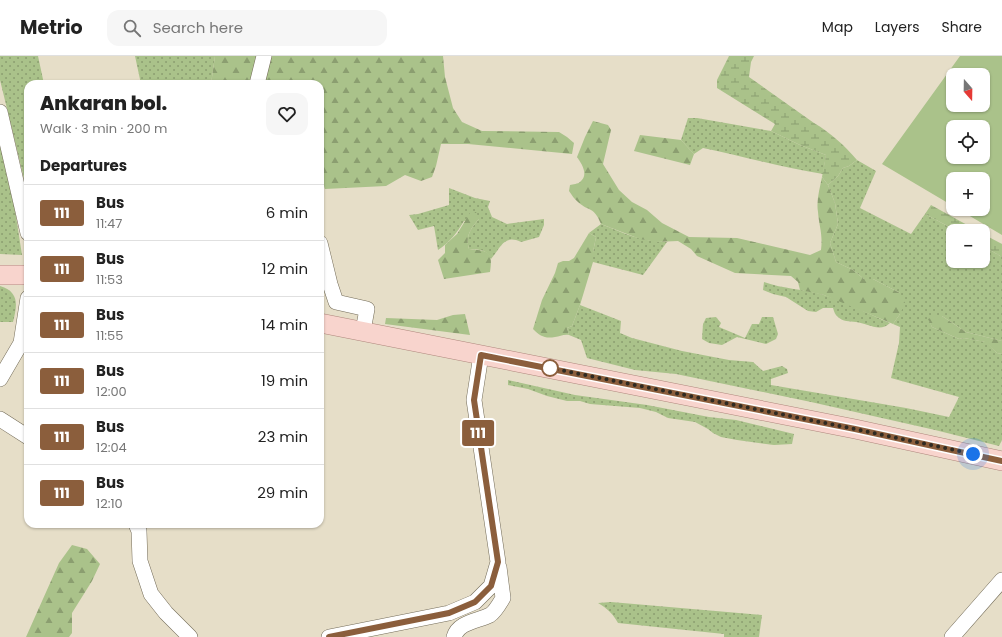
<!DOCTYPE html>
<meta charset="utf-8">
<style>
body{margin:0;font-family:Poppins,sans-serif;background:#f6f6f6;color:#222;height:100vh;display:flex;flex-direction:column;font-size:15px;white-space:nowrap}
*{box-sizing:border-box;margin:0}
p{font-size:13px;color:#767676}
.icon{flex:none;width:22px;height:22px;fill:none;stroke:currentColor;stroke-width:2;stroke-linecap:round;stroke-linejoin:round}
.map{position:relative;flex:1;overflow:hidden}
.sheet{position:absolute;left:24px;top:24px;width:300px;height:448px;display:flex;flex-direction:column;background:#fff;border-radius:12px;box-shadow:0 1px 3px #0004}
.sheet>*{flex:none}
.badge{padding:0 8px;border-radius:3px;font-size:14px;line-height:26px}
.needle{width:26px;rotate:160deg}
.buttons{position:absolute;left:946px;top:12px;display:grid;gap:8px}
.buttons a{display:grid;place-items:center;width:44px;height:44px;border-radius:8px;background:#fff;box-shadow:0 1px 3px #0004;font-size:20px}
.you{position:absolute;width:20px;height:20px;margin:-10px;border:3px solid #fff;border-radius:50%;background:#1a73e8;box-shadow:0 0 0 6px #1a73e833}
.map>.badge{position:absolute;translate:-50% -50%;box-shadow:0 0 0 2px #fff}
h2{padding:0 16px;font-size:15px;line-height:36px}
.round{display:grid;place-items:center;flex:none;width:42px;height:42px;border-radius:12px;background:#f6f6f6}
.headline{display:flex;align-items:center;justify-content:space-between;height:68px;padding:0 16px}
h1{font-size:19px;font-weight:800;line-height:30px}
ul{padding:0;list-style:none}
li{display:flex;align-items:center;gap:12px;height:56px;padding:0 16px;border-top:1px solid #e0e0e0}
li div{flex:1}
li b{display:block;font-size:15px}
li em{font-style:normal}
li .badge{min-width:44px;font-weight:700;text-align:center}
header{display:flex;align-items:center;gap:24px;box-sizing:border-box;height:56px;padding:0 20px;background:#fff;border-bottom:1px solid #e0e0e0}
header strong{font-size:19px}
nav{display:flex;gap:22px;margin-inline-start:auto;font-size:14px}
.search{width:280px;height:36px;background:#f6f6f6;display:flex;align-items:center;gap:10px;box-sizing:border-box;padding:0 14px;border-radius:12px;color:#767676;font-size:15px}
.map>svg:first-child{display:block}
</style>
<header>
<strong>Metrio</strong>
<div class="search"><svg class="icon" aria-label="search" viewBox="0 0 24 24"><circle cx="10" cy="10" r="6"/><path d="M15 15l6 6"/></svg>Search here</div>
<nav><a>Map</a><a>Layers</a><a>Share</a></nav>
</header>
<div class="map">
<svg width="1002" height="581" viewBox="0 0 1002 581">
<defs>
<pattern id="grass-dots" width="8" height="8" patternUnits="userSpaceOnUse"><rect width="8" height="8" fill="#aac28a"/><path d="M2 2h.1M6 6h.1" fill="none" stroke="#8b9e70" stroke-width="1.8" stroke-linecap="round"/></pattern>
<pattern id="forest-firs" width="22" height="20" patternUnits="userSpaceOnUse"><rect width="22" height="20" fill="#aac28a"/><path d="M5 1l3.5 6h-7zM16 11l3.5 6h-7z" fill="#8b9e70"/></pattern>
<pattern id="wetland-marsh" width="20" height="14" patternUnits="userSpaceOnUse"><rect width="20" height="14" fill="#aac28a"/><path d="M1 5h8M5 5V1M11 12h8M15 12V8" fill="none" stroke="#8b9e70"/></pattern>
</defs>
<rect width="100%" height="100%" fill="#e6dec8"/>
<path fill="url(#grass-dots)" d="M0,0H38L44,28H28V136L27,135L0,24Z
M135,0H215L211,28H141Z
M688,62H697L771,75L800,89L826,99L823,118C782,112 743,100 703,92L694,98L681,84Z
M0,84L13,141L22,199L0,198Z
M857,104L876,115L860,152L911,178L925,158L957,175H953V205H983V190L1002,201V285L966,276L942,260L929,264L932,271L959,283L964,282L986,286L997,297L1002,298V384L999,390L935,374L811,346L676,318L635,314L587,302L581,284L569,279L567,272L572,270L580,249L621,265L620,277L632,282L682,295L729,304L753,306L763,315L782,310L787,313L788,317L771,323V329L906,352L949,361L959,341L891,322L899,287L900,271L893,268L900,258V237L873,223H864L853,214L836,206L830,187L838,168L835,147L828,129L838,120L843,112L849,110Z
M449,132L475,142L490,145L488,151L492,161L507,168L544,163V169L539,181L521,186C504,178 501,191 491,203C487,193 480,194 469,193C465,180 471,172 479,163L464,165C457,177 450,186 438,194L434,170L418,174L409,159L418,158L449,149Z
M601,168C623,177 643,186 667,186L643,219L593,206V196L596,181L589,177Z
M764,226C783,233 804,233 824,239C846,246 868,258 890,267C880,277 867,267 856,266C849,265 843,266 838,261C835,259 834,255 833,252H823L816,256L808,255L786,241L773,238L763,234Z
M0,230C20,236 17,250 13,266H0Z
M716,261L721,267L719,271L745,282L752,268H759L762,261H773L778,278L776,283L766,288L737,281L722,289L709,287L702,283L703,268L706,262Z
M508,324L575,339L647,349L709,361L736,364L794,378L792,388L774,389L737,384L721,381L713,377L708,373L695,366L668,362L656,356L640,352L590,348L580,345H567L547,340L528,333L508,329Z
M611,546L762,559L759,581H724V578L618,567C613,558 607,552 598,547Z"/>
<path fill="url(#forest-firs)" d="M215,0H443L445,21L453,52L462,66L482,75L559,76L567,81L574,87L572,98L468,88H441L436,110L432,121L421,125L405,119L386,130L325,133L320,118V28H211Z
M593,65L608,69L611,74L603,108L619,134L632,146L647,154L662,167L689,181L737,182L810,199L821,194C823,178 819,170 818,156C816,144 820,132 822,121L828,129L835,147L838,168L830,187L836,206L853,214L864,223H873L900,237L905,247L900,258L893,268L824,239L800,234L798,226L791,220L735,217L697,200L691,193L678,185L656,186L640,183L601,168C594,150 589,156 578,146C574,143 572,139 569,135L570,129C573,128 578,128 580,126C589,119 582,108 577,101L585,81Z
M640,79L681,84L694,98L690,109L634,95Z
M476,156L479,163C471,172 465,180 469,193C489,195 493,195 490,216L444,223L438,204L445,197V189L457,178L470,157Z
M589,177L596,181L593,196V206L580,249L572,270L567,272L569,279C563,278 560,281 555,281C545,283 540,280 533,273L542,244L555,217L558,207L563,205H569L574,202Z
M465,258L470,279L385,268L386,262L437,264L453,259Z
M935,260H942L966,276L1002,285V298L997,297L985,286L964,282L959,283L932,271L928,263Z
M72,489L87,493L100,508L92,525L72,557V577L69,581H26L59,507Z"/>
<path fill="url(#wetland-marsh)" d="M729,0H754L751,6L749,21L814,67C831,77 844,89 857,104L849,110L843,112L838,120L828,129L822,121L826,99L800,89L771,75L775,68L717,32V24Z
M931,149L978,175H957L925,158Z
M983,178L1002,188V201L983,190Z"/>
<path fill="#aac28a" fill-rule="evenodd" d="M960,0H1002V179L958,153H983V123H953V150L882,108ZM953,19H983V49H953ZM953,71H983V101H953Z"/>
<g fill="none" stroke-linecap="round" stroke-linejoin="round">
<g stroke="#746c59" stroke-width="16">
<path id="minor" d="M257,28L264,0
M0,56L28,177
M320,187L330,228L336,246L367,253L363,275
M0,323L21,287L28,242
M0,363L28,381
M136,468L139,475L140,505L151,538L166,557L190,581
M329,581L449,557L475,546L491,530L498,506L474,344L481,299
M454,581C458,566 478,565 490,559C495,556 500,547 503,542L499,511
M952,581L1002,524"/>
</g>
<g stroke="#ae867c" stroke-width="20">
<path id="major" d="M0,219H28
M320,267L855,373L1002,405"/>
</g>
<use href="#minor" stroke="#fff" stroke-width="15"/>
<use href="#major" stroke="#f8d4cd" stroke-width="19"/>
</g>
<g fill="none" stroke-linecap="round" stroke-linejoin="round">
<g stroke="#fff" stroke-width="9">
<path id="line" d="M329,581L449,557L475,546L491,530L498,506L474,344L481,299L855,373L1002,405"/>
</g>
<use href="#line" stroke="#8b5e3c" stroke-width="6"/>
<path stroke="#2e2a22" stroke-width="4" stroke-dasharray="0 7.2" d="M550,312L855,373L973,398"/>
</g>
<circle fill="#fff" stroke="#8b5e3c" stroke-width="2" cx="550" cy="312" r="8"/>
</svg>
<div class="buttons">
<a><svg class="needle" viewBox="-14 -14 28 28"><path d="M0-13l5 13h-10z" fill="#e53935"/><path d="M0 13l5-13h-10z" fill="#767676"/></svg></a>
<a><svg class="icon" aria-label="locate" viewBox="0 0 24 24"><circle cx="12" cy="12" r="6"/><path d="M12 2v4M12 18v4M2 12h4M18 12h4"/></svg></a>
<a>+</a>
<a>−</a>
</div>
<div class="you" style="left:973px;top:398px"></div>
<b class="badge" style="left:478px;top:377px;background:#8b5e3c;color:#fff">111</b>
<section class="sheet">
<div class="headline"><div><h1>Ankaran bol.</h1><p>Walk · 3 min · 200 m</p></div><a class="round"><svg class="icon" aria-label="heart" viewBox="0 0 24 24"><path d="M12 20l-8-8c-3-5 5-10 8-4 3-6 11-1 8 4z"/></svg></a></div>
<h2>Departures</h2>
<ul>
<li><span class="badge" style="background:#8b5e3c;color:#fff">111</span><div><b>Bus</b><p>11:47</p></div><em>6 min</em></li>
<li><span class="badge" style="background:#8b5e3c;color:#fff">111</span><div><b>Bus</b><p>11:53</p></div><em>12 min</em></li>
<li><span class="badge" style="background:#8b5e3c;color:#fff">111</span><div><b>Bus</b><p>11:55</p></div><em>14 min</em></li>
<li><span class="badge" style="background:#8b5e3c;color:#fff">111</span><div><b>Bus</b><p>12:00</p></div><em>19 min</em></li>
<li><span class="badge" style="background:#8b5e3c;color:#fff">111</span><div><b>Bus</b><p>12:04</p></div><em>23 min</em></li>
<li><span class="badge" style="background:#8b5e3c;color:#fff">111</span><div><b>Bus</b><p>12:10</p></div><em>29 min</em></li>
</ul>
</section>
</div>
